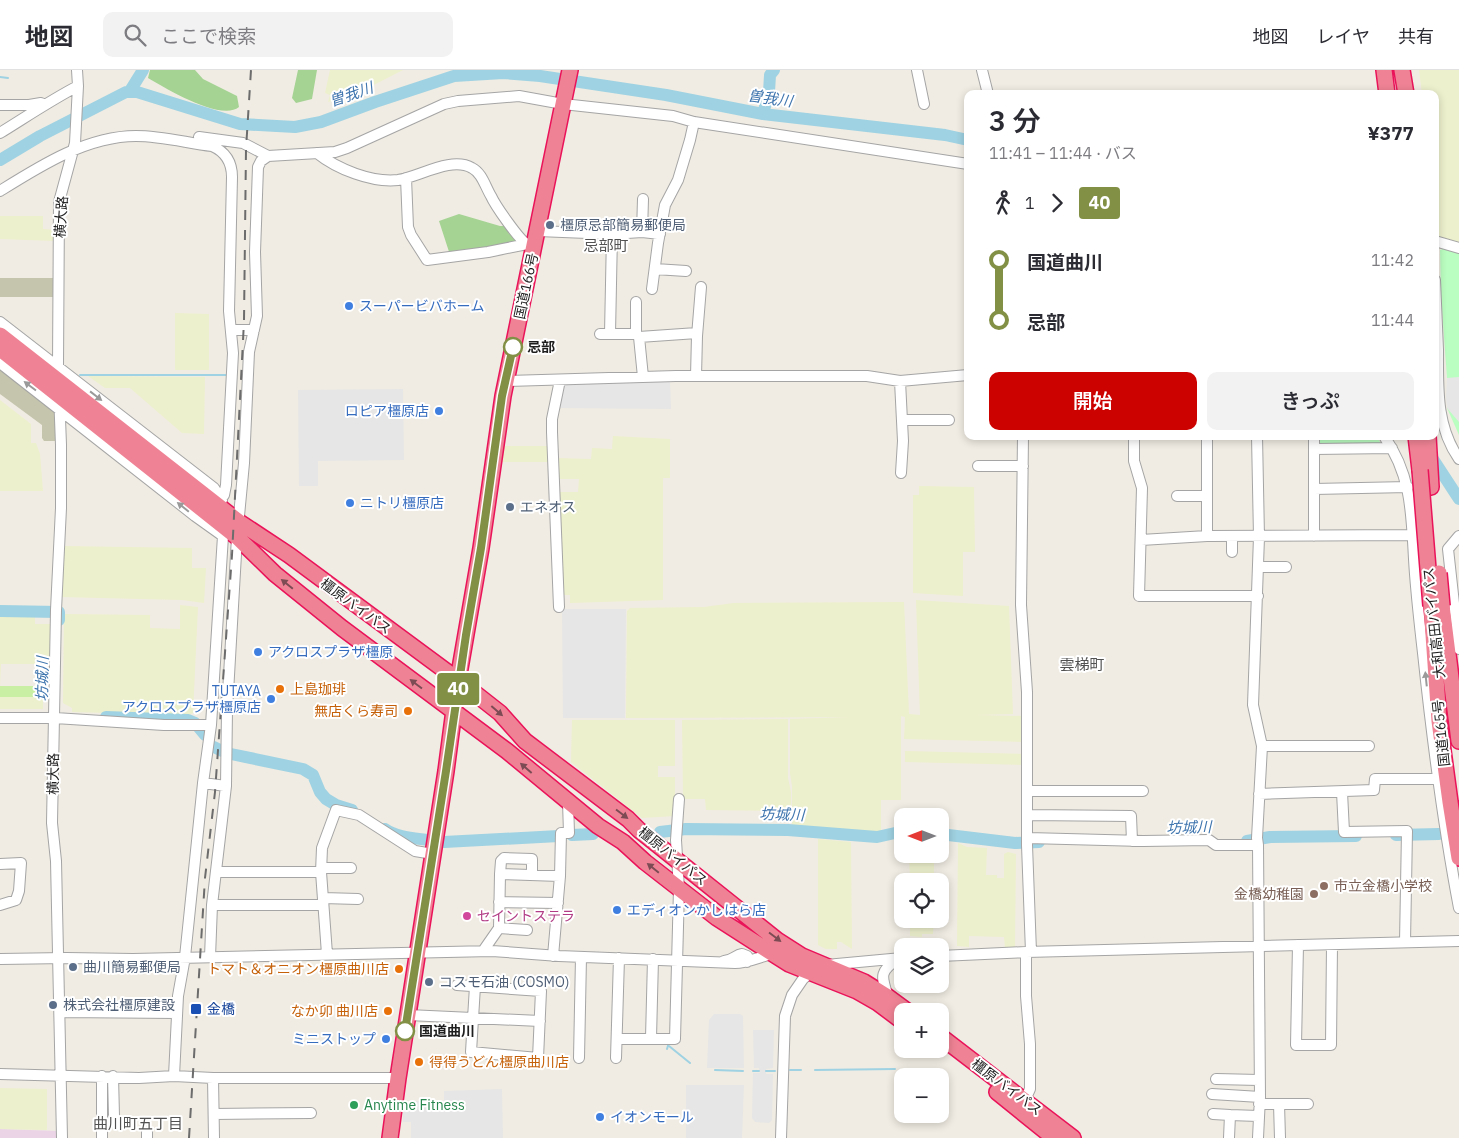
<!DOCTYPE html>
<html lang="ja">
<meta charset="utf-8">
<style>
body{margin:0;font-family:"IBM Plex Sans","Noto Sans JP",sans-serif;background:#f2f2f3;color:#2b2b33;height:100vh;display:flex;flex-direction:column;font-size:19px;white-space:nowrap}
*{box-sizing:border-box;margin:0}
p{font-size:16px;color:#7c7c81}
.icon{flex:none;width:28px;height:28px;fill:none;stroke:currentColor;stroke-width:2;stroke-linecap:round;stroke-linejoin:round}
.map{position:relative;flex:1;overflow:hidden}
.drawer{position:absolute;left:964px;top:20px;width:475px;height:350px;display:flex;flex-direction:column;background:#fff;border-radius:10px;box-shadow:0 2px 8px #0003}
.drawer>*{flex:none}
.badge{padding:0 10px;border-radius:4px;font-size:18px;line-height:32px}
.needle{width:32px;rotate:270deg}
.tools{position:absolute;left:894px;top:738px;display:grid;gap:10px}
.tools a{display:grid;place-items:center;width:55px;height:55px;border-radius:10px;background:#fff;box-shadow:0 2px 8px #0003;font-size:25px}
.map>.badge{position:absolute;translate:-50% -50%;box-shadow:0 0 0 2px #fff}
.legs{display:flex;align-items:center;gap:8px;height:55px;padding:0 25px;font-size:16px}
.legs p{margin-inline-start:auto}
.overview{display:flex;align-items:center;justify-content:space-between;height:85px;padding:0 25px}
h1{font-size:28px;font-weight:600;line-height:38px}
.action{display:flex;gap:10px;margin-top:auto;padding:10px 25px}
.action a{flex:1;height:58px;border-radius:10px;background:#cb0200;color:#fff;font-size:20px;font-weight:600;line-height:58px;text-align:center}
.action a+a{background:#f2f2f3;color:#2b2b33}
ul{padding:0 25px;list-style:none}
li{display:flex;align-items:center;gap:18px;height:60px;font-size:19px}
li i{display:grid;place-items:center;width:8px;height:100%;margin:0 6px;background:currentColor}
li i::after{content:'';width:12px;height:12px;margin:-6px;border:4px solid;border-radius:50%;background:#fff}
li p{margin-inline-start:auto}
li:first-child i{background:linear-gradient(#0000 50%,currentColor 0)}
li:last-child i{background:linear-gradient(currentColor 50%,#0000 0)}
header{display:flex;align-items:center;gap:30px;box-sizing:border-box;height:70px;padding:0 25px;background:#fff;border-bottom:1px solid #e1e1e2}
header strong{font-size:24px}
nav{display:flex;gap:28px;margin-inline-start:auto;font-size:18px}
.search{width:350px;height:45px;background:#f2f2f3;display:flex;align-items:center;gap:12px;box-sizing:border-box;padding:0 18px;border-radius:10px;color:#7c7c81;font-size:19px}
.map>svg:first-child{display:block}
</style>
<header>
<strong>地図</strong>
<div class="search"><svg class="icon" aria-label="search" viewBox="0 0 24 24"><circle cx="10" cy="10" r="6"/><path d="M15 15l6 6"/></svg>ここで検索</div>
<nav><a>地図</a><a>レイヤ</a><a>共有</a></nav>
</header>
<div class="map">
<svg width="1459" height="1068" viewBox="0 0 1459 1068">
<rect width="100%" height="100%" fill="#f0ece3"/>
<path fill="#ead4e5" d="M0,1059L58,1061V1068H0Z"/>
<path fill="#c5c5ad" d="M0,208H54L55,227H0Z
M0,297L58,341L57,371H44L42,368V355L0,324Z"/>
<path fill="#edf0cc" d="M330,0H403L356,24L328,32L330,25L325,23Z
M1419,0H1459V173L1435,166V24H1422Z
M0,146H43V159L56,160V171L0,169Z
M175,243L209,244V300H175Z
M88,306L205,307L204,364L182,363L130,318H105Z
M0,330L31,354V373H36L40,384L43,421H0Z
M613,366L670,369V408H663V530L570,533V525H560L556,422H578L579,409H556V388L591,389L592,378L612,379Z
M503,376H549L550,392H499Z
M919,416L974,417L975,482H963V526L913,523V425H919Z
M62,476L192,478V498H206L204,533L182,530L60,527Z
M916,530L1009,536L1013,644L976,645L1024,646V672L904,669L905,647L901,646V730H881V763L874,765L792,758V716L790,703V649L850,647L626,648L627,541L630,538L704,537L734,533L904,532L909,644L920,645Z
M180,535L198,537L193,643L188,645L72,642V638L63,633L64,544L150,545V558L180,559Z
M35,545V554H50V594H1L0,616V546Z
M0,627H43V639H0Z
M788,649V708L791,722V741L706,740L705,729H683L682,650Z
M572,650H675V696H658V707H675V746L642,748L571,692Z
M905,681L1025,684L1024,695L905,692Z
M818,769L851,772L852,879L841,872H837V879H826L818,875Z
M958,773L967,777L987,778L986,805H997V808H1004V784L1008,782L1016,784L1015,878H1005L1004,867L969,866V877L957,876Z
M909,784H934V811H910Z
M910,849H934L933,864H922V867L910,866Z
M0,1018L47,1019V1060L0,1059Z"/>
<path fill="#c8efa3" d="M0,616H48V627H0Z"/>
<path fill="#a5d393" d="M150,0H195L203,9L237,26L239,37C221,52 165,18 148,8Z
M298,0H317L312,29L296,33L292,28Z
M459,144L500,156H506L509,164H515L517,179L452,191L439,151Z"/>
<path fill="#bbfec1" d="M1443,179L1459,183V365L1447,338V308L1441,225L1440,180Z
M1318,366H1377L1382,376H1322L1318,372Z"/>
<path fill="#e6e6e6" d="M1459,307V352L1447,338L1446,327L1447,308Z
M670,310L671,339L556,338L562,315Z
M403,319L404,390L318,391V416H299L298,320Z
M562,539H626L625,648H563Z
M714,944H740L743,946L744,998H707L709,950Z
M753,960H774L773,998L766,999V1004H773L772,1050L769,1053L755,1052L752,1048L753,1003H760L759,998H754Z
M686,1015H744L742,1068H686Z
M502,1019L503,1068H411V1052H403V1038H409V1031H444V1021Z"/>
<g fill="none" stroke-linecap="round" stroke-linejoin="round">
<path stroke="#9fd2e2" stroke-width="2" d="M0,7L8,8
M80,305H226
M669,976L690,993
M667,979L669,972
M715,1000L743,1001
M790,1000H801
M815,1000L895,999
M753,1001H759
M766,1001H775"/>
<path stroke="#9fd2e2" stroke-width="12" d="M130,21L143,0
M763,44L769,22L770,5L774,0
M0,90L40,66L126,22H137L240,54L295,57L321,52L375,32L454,6L503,3L540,6L666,25L763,44L945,65L968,70
M1429,383L1459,429
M0,541L59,542V550
M106,647L188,650L195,653L205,665
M214,677L222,681
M231,684L303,699L313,705L320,722L326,729L336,735L352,740
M385,759C396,767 414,768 428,770
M660,762L686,759L788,760L877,767L895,763L902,762
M940,764L1015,773L1039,772
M572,765L593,764
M1396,765L1439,764
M1247,771L1270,767L1356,766
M444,772L559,766"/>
<g stroke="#a5a5a5" stroke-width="12">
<path id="minor" d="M917,0L924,34
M982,0L988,24
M0,35H29L41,33L45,35
M0,63C26,47 51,30 78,16
M199,67L243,73L268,86
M317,83C337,99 372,113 398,110C419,107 451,86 472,98C482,103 485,116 491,126C495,135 519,170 527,174C529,175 532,175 535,176
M406,108L408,157L411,165L427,190L488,182L527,174
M0,121C40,96 87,66 136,66C162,66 187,73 212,76C226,82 232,93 232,107L229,241L233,283L226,415L224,425L217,434
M538,161L612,164L642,162L660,164
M642,162L643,129
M1435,171L1459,178
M655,199L686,201
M1435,210C1436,233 1437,257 1438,280C1438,318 1436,356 1459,389
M652,219L658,173L665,135L678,110L690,70L694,52
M636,232V264
M0,252L214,418L222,430
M231,260H254
M600,264H636L639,267L643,307
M610,264L612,164
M639,267L697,263
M0,293L195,446L223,466
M696,306L697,266L701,217
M506,311L676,306H867L900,311L968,305
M900,311L903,371L901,403
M902,350H949
M1023,366L1021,535L1027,622V775L1031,882
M1134,366V391L1142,418L1139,526H1258
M1207,366V466
M1257,366L1259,467L1253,635L1262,676L1257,768L1258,775L1260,1027L1258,1068
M1314,366V466
M1384,366C1415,410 1411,453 1415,504C1417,530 1420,557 1423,583C1432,668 1443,754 1459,838
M1314,379L1392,378
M978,396H1023
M1314,419L1408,417
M1177,426H1207
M1232,466V482
M1459,466L1448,479L1459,579
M1141,470L1207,466L1412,465
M1258,497H1286
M559,537L552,362V349L560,310
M0,648H55L164,655H211
M1262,676H1369
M203,713L226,716
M1027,721H1143
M1342,722L1344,762L1407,761L1405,872
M1259,724L1374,720L1375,709H1439
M1028,745L1131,746L1132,771
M1028,768L1143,771L1209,770L1216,775H1258
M0,794L21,793L19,821L16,830L0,835
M321,798H351
M216,802H321
M500,804L501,791L504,788L532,789V805
M323,828L358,829
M499,832L558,833
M212,835H323
M499,858L500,804L560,806
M1298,875L1296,975H1331L1332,875
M483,881L499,858L527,860
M327,884L321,802L322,778L336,740L359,745L415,781L433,784
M553,886L560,806L561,763H569L568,732
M940,886L1026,882L1459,871
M210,887L212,835L226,716L227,640L237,467L244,393L249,282L257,246L255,182L258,97L261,91L268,86L335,82L347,78L444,34L458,31L519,26L563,34L673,46L694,52L968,94
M0,889L66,888L133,889L492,881L559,886L735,893C749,893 760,886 773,884
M724,891C734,890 735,885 742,884L747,886V892
M826,895L902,888
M457,915L541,921L538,988L471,982L475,916
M888,927C882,907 878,902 898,889
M61,942L177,943
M408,945L540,951
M651,968L653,889
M617,969H675L679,819L676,770L679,729
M579,988L581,887
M616,988L619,888
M0,1004L139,1008L174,1006L213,1008H398
M102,1006V1068
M113,1006L114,1046
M174,1006L178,926L185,887L203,713L211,655L223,466L227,459
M213,1008L214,1068
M1216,1009L1259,1010
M1212,1024L1260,1027
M1025,1030L1030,1019V974L1026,926V882
M1259,1034H1308
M1279,1034L1280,1068
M214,1044L311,1043
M1213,1044L1230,1045
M147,1062V1068
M62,1068L56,791L52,753L56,540L61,438V375L58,296L59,132L75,73L78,16L77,0
M781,1068L785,946L792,925L803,909L813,900
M1229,1068L1230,1045L1258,1046"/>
</g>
<g stroke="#ea135a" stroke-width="18">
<path id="highway" d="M1384,0L1387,24
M1402,0L1406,24
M0,265L239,452L289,485L458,610L500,643L525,671L628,749L639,760L777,870L802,886L864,912L888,927L907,941
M0,279L237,467L275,504L342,558L507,681L598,756L623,772L645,792L717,848L789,894L857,921L878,933L902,951
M1416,366L1420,400
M1428,366L1431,417
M1431,536L1439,651L1450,732L1459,788
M1442,536L1459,671
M940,966L1073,1068
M997,1022L1054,1068
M390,1068L398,1008L446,701L458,610L481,478L503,326L570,0"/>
</g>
<use href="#minor" stroke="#fff" stroke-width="10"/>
<use href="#highway" stroke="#ef8395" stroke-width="15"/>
<path stroke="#6c6c6c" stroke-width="2" stroke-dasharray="10 10" stroke-linecap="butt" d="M189,1068L205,808L215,722L232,485L244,251L246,79L251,0"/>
<g stroke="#ea135a" stroke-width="18" stroke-linecap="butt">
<path id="highway-bridge" d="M1420,400L1431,536
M1439,503L1442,536"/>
</g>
<use href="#highway-bridge" stroke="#ef8395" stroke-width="15"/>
</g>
<defs><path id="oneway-solid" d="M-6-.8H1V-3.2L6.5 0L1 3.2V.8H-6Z" transform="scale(1.25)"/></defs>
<g fill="#9a9a9a">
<use href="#oneway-solid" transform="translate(30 316) rotate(-143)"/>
<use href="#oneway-solid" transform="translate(96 326) rotate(38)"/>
<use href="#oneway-solid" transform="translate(183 437) rotate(-141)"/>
<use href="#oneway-solid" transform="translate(1426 609) rotate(-96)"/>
</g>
<g fill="#7c4b54">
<use href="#oneway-solid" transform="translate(287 514) rotate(-141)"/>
<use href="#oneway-solid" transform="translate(416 614) rotate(-143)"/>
<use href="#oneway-solid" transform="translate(497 641) rotate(41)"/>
<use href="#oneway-solid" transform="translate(526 698) rotate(-139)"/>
<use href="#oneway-solid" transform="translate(622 744) rotate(37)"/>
<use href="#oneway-solid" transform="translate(653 798) rotate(-141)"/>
<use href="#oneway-solid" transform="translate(775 867) rotate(37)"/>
</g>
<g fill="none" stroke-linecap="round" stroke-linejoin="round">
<g stroke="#fff" stroke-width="11">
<path id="line-1" d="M405,961L446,701L466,565L481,478L502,326L513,277"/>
</g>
<use href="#line-1" stroke="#829046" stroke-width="8"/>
</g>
<g fill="#5c6f8a" stroke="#fff" stroke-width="2">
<circle cx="550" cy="155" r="5"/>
<circle cx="510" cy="437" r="5"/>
<circle cx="73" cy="897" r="5"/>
<circle cx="429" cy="912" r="5"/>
<circle cx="53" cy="935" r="5"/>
</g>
<g fill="#3f7fe0" stroke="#fff" stroke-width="2">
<circle cx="349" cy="236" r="5"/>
<circle cx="439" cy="341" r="5"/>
<circle cx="350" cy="433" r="5"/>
<circle cx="258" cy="582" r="5"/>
<circle cx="271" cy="629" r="5"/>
<circle cx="617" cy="840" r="5"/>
<circle cx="386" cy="969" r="5"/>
<circle cx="600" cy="1047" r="5"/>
</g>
<g fill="#fff" stroke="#829046" stroke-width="2.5">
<circle cx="513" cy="277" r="9"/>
<circle cx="405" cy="961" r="9"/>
</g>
<g fill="#e8710a" stroke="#fff" stroke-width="2">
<circle cx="280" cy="619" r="5"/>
<circle cx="408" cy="641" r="5"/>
<circle cx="399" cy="899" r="5"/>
<circle cx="388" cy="941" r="5"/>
<circle cx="419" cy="992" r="5"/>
</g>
<g fill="#8d6e63" stroke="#fff" stroke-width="2">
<circle cx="1324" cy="816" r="5"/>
<circle cx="1314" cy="824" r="5"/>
</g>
<circle fill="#d1479c" stroke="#fff" stroke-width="2" cx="467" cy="846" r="5"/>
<rect fill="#1a4fb4" stroke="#fff" stroke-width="2" x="190" y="933" width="12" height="12" rx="2.5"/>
<circle fill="#2e9e5b" stroke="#fff" stroke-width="2" cx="354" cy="1035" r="5"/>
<g text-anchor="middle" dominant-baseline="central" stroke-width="4" stroke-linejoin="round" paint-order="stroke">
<g font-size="14" fill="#1e1e1e" stroke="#fff">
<text transform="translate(61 147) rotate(-86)">横大路</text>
<text transform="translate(526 216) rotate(-78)">国道166号</text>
<text transform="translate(356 536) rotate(36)">橿原バイパス</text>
<text transform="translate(1434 553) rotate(-96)">大和高田バイパス</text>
<text transform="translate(1441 663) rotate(-96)">国道165号</text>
<text transform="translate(53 704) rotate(-89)">横大路</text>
<text transform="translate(673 786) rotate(39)">橿原バイパス</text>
<text transform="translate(1007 1017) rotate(37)">橿原バイパス</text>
</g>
<g font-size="14" fill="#4e5e75" stroke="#fff" text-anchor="start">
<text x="560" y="155">橿原忌部簡易郵便局</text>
<text x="520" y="437">エネオス</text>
<text x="83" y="897">曲川簡易郵便局</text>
<text x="439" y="912">コスモ石油 (COSMO)</text>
<text x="63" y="935">株式会社橿原建設</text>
</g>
<g font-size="14" fill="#366cbe" stroke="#fff" text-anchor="start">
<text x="359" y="236">スーパービバホーム</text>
<text x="429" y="341" text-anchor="end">ロピア橿原店</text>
<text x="360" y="433">ニトリ橿原店</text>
<text x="268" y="582">アクロスプラザ橿原</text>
<text x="261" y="621" text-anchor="end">TUTAYA<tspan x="261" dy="16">アクロスプラザ橿原店</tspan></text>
<text x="627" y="840">エディオンかしはら店</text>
<text x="376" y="969" text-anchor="end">ミニストップ</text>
<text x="610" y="1047">イオンモール</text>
</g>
<g font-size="14" font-weight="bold" fill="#1e1e1e" stroke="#fff" text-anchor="start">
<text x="527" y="277">忌部</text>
<text x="419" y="961">国道曲川</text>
</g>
<g font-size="14" fill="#c56008" stroke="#fff" text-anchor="end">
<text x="290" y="619" text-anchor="start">上島珈琲</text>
<text x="398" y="641">無店くら寿司</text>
<text x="389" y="899">トマト＆オニオン橿原曲川店</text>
<text x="378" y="941">なか卯 曲川店</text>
<text x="429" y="992" text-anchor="start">得得うどん橿原曲川店</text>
</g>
<g font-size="14" fill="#785e54" stroke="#fff" text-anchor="start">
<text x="1334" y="816">市立金橋小学校</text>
<text x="1304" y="824" text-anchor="end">金橋幼稚園</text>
</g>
<g font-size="14" fill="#b23c85" stroke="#fff" text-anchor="start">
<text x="477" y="846">セイントステラ</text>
</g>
<g font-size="14" fill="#164399" stroke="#fff" text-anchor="start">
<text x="207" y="939">金橋</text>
</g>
<g font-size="14" fill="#27864d" stroke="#fff" text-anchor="start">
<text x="364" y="1035">Anytime Fitness</text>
</g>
<g font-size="15" font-style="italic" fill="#3f75ae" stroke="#fff">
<text transform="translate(351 24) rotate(-19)">曽我川</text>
<text transform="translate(770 28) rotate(8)">曽我川</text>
<text transform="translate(42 609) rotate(-89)">坊城川</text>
<text transform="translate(782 744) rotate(2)">坊城川</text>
<text transform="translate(1189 757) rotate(-1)">坊城川</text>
</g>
<g font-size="15" fill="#515151" stroke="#fff">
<text x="606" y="175">忌部町</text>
<text x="1082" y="594">雲梯町</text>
<text x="138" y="1053">曲川町五丁目</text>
</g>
</g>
</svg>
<div class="tools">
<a><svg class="needle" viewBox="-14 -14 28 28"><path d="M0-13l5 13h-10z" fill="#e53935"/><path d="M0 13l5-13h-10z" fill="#7c7c81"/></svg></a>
<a><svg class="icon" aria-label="locate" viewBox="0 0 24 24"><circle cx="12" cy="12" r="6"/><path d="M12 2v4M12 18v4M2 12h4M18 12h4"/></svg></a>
<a><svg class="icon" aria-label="layers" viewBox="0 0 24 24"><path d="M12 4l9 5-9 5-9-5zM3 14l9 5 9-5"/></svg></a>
<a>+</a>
<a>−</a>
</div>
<b class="badge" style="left:458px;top:619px;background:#829046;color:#fff">40</b>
<section class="drawer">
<div class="overview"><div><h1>3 分</h1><p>11:41 – 11:44 · バス</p></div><b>¥377</b></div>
<div class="legs"><svg class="icon" aria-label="walk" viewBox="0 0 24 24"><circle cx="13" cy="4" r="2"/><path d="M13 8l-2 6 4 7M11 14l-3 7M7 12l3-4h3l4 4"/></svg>1<svg class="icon" aria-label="forward" viewBox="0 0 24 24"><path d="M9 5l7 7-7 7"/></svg><b class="badge" style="background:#829046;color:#fff">40</b></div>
<ul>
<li><i style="color:#829046"></i><b>国道曲川</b><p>11:42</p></li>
<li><i style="color:#829046"></i><b>忌部</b><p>11:44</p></li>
</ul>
<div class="action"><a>開始</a><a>きっぷ</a></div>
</section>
</div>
